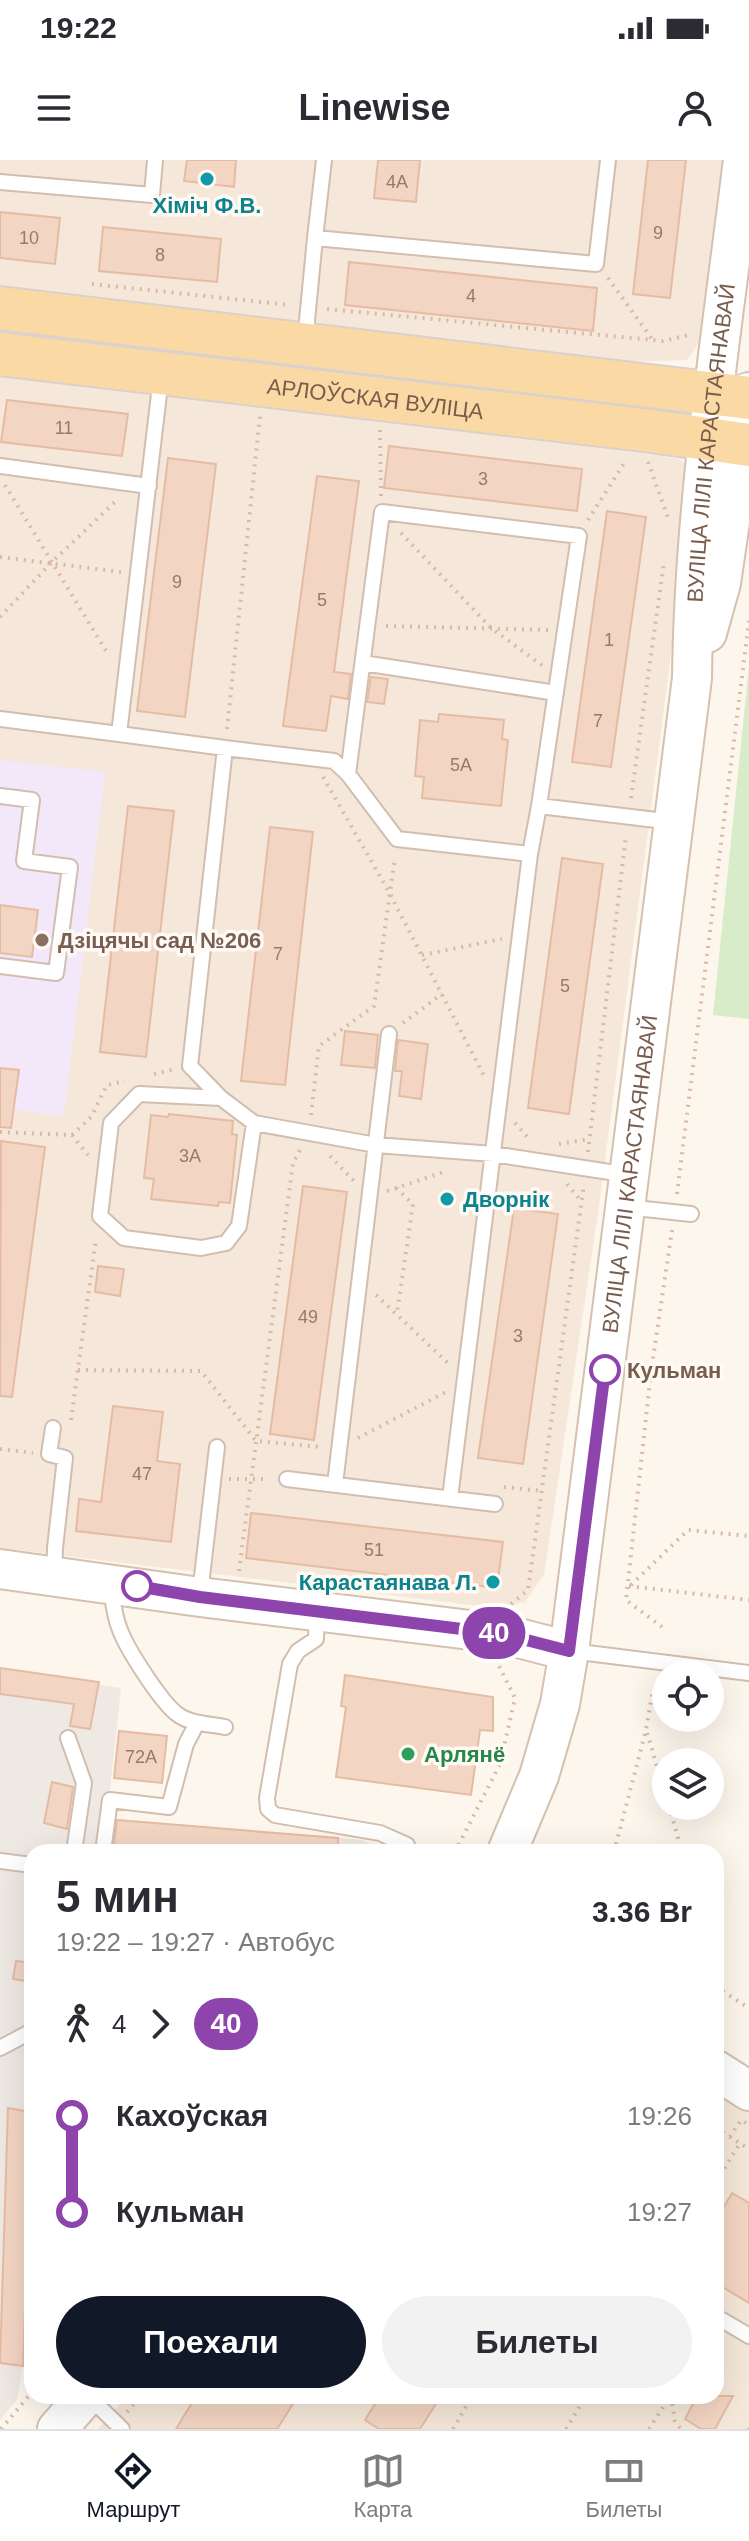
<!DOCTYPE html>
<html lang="ru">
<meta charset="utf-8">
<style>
body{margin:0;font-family:Helvetica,sans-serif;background:#f2f2f3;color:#2b2b33;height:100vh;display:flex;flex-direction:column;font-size:30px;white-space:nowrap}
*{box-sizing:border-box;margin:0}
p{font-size:26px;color:#7c7c81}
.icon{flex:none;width:44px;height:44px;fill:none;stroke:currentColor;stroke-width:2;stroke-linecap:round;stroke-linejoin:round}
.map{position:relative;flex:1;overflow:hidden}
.panel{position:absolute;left:24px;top:1684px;width:700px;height:560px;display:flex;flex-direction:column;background:#fff;border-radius:24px;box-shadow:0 8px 32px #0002}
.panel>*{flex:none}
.badge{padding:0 16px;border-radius:26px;font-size:28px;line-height:52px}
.tools{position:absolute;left:652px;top:1500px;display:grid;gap:16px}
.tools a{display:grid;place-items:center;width:72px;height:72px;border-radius:50%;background:#fff;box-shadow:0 8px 32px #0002;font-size:40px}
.map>.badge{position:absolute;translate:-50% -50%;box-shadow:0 0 0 4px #fff}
.legs{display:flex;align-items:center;gap:12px;height:88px;padding:0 32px;font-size:26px}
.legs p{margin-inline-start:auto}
.summary{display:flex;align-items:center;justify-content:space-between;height:136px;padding:0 32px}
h1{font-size:44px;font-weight:700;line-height:60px}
.primary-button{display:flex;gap:16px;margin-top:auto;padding:16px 32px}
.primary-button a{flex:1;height:92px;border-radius:48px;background:#111827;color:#fff;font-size:32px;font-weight:700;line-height:92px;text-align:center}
.primary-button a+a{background:#f2f2f3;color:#2b2b33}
ul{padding:0 32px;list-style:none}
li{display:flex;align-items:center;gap:28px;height:96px;font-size:30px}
li i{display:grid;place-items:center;width:12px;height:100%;margin:0 10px;background:currentColor}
li i::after{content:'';width:20px;height:20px;margin:-10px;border:6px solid;border-radius:50%;background:#fff}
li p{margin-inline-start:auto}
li:first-child i{background:linear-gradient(#0000 50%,currentColor 0)}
li:last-child i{background:linear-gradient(currentColor 50%,#0000 0)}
.status{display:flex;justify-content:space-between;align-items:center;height:56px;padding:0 40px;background:#fff;direction:ltr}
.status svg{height:22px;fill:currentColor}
header{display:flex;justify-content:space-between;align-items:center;height:104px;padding:0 32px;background:#fff;font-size:36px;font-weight:700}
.menu{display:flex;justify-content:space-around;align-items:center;height:112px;border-top:2px solid #e1e1e2;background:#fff;font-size:22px;color:#7c7c81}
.menu a{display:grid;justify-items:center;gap:4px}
.menu .current{color:#111827}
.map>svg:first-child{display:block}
</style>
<div class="status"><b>19:22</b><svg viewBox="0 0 49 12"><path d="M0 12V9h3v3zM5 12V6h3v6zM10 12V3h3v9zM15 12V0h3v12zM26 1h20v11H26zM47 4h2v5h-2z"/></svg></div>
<header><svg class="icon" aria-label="menu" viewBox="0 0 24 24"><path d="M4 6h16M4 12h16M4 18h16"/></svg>Linewise<svg class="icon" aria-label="person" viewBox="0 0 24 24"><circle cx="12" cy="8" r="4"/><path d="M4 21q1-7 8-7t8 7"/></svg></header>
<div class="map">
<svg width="749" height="2269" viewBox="0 0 749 2269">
<rect width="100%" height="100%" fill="#fdf6ec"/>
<path fill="#f5e8da" d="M0,0H729L707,171L687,200L629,202L0,128Z
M0,214L655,295L679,299L690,307L694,319L599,1046L544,1415L525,1442L496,1448L0,1388Z
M716,1929L749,1949V2269H98L127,2236H716Z"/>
<path fill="#efe9e4" d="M0,1511L121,1528L107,1658L363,1680L383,1692H32V2201L23,2206L17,2240L0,2260Z"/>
<path fill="#f3e8fa" d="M0,600L105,612L64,956L0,948Z"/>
<path fill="#d8ecc9" d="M749,506V859L713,855Z"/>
<path fill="#f3d5c3" stroke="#e6bba3" stroke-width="2" d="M187,0H236L234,27L184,21Z
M378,0H420L416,42L374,38Z
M648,0H686L670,138L633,134Z
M0,52L60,58L55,104L0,98Z
M103,67L221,79L217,122L99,111Z
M349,102L597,128L593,171L345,145Z
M7,240L128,254L122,296L1,282Z
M389,286L582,309L577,351L384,328Z
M168,298L216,304L185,557L137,551Z
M317,316L359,321L334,512L351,514L348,539L331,536L326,571L283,566Z
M607,351L646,357L611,607L572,602Z
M371,517L388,519L384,544L367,542Z
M439,554L504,560L502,579L508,580L501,646L422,638L424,617L415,616L420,560L438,562Z
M128,646L174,651L146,897L100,892Z
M270,667L313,672L285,925L241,921Z
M562,698L603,704L569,954L528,948Z
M0,745L38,750L32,797L0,793Z
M345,871L378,875L375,908L341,905Z
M398,880L428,884L421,939L399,936L402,911H395Z
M0,908L19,910L11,968L0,967Z
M169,954L233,961L232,974L237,975L230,1043L219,1042L218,1046L151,1039L154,1019L144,1018L151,955L168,957Z
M1,981L45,987L12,1237L0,1236Z
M303,1026L347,1032L314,1280L270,1274Z
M514,1048L558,1054L523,1304L478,1298Z
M98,1106L124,1109L120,1136L95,1132Z
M113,1246L163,1252L157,1301L180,1304L171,1382L76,1371L79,1339L101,1342Z
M251,1353L503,1382L497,1428L246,1398Z
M0,1508L99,1522L90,1569L70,1566L74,1544L0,1534Z
M345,1515L493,1537V1571L480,1570L471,1635L336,1617L346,1547L341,1546Z
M119,1571L167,1576L162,1623L114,1618Z
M52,1622L73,1627L67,1669L44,1663Z
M117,1660L338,1678V1692H113Z
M16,1801L32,1803V1822L13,1819Z
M8,1948L31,1952L23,2206L0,2203Z
M732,2033L749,2043V2143L716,2123V2060Z
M196,2236L209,2243L214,2236H298L277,2269H176Z
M380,2236H441L420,2269H379L365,2260Z
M697,2236H733L715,2269H701L685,2259Z"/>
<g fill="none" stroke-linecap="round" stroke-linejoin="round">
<g stroke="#d1beb0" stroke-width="18">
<path id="service" d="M0,22L152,35L155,0
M315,78L324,0
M305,181L315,78L596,104L608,0
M0,306L149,326
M363,503L556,533
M0,559L119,574L161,217
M119,574L225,588L190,906L221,938L254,963L376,985L493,994L629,1015
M225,588L334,601L348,614L397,679L530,694L539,646L579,376L382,352L348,614
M0,636L32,640L24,701L70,707L56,813L0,806
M539,646L673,662
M221,938L139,934L111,963L100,1056L124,1078L201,1088L226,1083L239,1066L254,963
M626,1047L691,1054
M53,1268L49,1294L65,1298L55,1388L54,1415
M287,1319L495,1344
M335,1324L389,874
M450,1338L530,694
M111,1427C113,1442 114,1456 120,1470C127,1489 161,1542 177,1554C190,1564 209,1564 225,1567
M200,1434L217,1287
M317,1453L316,1479L298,1491L290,1504L267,1638L268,1649L275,1655L380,1673L407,1685
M571,1491L749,1513
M68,1578L84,1623L74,1692
M103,1692L110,1640L169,1647L186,1584L197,1563
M0,1701L32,1705
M0,1888L32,1871
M722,2160L749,2176
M88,2236L122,2269"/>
</g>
<g stroke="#d6c0b0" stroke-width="42">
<g id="secondary">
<path d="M707,473L721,423L749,232"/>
<path d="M0,1409L200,1437L503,1474L569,1491"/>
<path id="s1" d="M507,1692L539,1616L560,1544L569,1491L692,518C694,344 722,172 743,0"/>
<path d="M716,1910L749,1931"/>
<path d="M57,2269L86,2236"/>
</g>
</g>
<g stroke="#dad1cd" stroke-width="46">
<g id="primary">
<path d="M0,148L749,238"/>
<path id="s2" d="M0,194L651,271L749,285"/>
</g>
</g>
<path stroke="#d9b8a5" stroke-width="4" stroke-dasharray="2 6" stroke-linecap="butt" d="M608,118L652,179
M92,124L290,145
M327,149L663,181L689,175L690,173
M380,270L381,336
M648,302L669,361
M5,325L109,496
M588,360L626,300
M401,373L491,468L543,506
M0,397L121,412
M0,457L52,402L117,340
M386,466L549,470
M227,569L260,256
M323,617L389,732L484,916
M631,638L664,402
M422,795L502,779
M403,863L442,834
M154,914L172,910
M311,955L319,886L374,846L395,697
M515,963L530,980
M0,972L72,975L88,995
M72,975L91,957L107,925L125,921
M559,984L590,979
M588,992L626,675
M330,996L354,1021
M567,1024L582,1042
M396,1028L413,1044L397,1153
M387,1031L447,1011
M677,1034L749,461
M376,1135L448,1203
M78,1210L201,1211L256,1281L320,1287
M634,1211L651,1212
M71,1260L96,1079
M358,1278L446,1232
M0,1289L33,1293
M229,1319H269
M504,1327L542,1331
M239,1411L293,1003L300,990
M631,1425L688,1370L749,1376
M629,1426L749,1440
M511,1444L528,1430L584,1024
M662,1467L626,1440L651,1212L672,1070
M647,1573L666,1636
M669,1646L682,1692
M455,1692L500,1604L515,1538L498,1504
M614,1692L646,1570L653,1530
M716,1806L723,1829
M716,1827L749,1848
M716,1968L749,1989
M730,1977L741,1960L749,1965
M716,2022L740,1983
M671,2236L675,2261L681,2269
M127,2252L141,2236
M1,2269L32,2232
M453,2269L472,2236
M566,2269L586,2236
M649,2269L670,2236
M749,2269V2268"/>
<use href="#service" stroke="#fff" stroke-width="14"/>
<use href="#secondary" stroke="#fff" stroke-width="38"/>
<use href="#primary" stroke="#fbd9a5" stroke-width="42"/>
</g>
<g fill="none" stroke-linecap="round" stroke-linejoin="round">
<g stroke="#fff" stroke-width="18">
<path id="line-1" d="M137,1426L200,1437L503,1474L569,1491L605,1210"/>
</g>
<use href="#line-1" stroke="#8e44ad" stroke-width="12"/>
</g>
<g fill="#0f9aa8" stroke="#fffaf3" stroke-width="3">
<circle cx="207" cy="19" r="8"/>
<circle cx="447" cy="1039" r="8"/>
<circle cx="493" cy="1422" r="8"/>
</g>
<circle fill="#8d6e63" stroke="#fffaf3" stroke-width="3" cx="42" cy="780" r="8"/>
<g fill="#fff" stroke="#8e44ad" stroke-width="4">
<circle cx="605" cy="1210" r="14"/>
<circle cx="137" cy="1426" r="14"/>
</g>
<circle fill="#2e9e5b" stroke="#fffaf3" stroke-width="3" cx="408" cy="1594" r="8"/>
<g text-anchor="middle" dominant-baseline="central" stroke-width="7" stroke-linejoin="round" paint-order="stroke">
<g font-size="18" fill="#987a6a">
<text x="397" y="22">4А</text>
<text x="658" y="73">9</text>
<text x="29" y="78">10</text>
<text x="160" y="95">8</text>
<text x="471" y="136">4</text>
<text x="64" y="268">11</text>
<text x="483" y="319">3</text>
<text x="177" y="422">9</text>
<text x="322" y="440">5</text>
<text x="609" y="480">1</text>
<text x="598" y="561">7</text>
<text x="461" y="605">5А</text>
<text x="278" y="794">7</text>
<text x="565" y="826">5</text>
<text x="190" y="996">3А</text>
<text x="308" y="1157">49</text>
<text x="518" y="1176">3</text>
<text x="142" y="1314">47</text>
<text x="374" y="1390">51</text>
<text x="141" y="1597">72А</text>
</g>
<g font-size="22" font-weight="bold" fill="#0d838f" stroke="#fffaf3">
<text x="207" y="45">Хіміч Ф.В.</text>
<text x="463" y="1039" text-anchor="start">Дворнік</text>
<text x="477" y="1422" text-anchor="end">Карастаянава Л.</text>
</g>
<g font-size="22" fill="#7a5c4d" stroke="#fffaf3">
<text stroke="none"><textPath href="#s2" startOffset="378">АРЛОЎСКАЯ ВУЛІЦА</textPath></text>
<text stroke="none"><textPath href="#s1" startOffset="1428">ВУЛІЦА ЛІЛІ КАРАСТАЯНАВАЙ</textPath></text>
<text stroke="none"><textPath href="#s1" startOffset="692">ВУЛІЦА ЛІЛІ КАРАСТАЯНАВАЙ</textPath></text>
</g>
<g font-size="22" font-weight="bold" fill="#785e54" stroke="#fffaf3" text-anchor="start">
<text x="58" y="780">Дзіцячы сад №206</text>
</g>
<g font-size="22" font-weight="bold" fill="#7a5c4d" stroke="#fffaf3" text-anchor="start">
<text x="627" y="1210">Кульман</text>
</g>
<g font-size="22" font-weight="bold" fill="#27864d" stroke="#fffaf3" text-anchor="start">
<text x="424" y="1594">Арлянё</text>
</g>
</g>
</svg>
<div class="tools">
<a><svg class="icon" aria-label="locate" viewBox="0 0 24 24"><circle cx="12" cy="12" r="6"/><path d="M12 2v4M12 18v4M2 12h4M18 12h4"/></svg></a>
<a><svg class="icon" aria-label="layers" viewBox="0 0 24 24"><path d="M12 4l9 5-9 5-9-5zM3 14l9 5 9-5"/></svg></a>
</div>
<b class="badge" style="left:494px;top:1473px;background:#8e44ad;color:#fff">40</b>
<section class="panel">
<div class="summary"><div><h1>5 мин</h1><p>19:22 – 19:27 · Автобус</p></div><b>3.36 Br</b></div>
<div class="legs"><svg class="icon" aria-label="walk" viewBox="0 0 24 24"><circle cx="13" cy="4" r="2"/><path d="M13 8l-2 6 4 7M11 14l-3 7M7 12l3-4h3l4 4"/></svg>4<svg class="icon" aria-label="forward" viewBox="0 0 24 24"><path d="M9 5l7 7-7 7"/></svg><b class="badge" style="background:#8e44ad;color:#fff">40</b></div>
<ul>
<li><i style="color:#8e44ad"></i><b>Кахоўская</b><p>19:26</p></li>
<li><i style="color:#8e44ad"></i><b>Кульман</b><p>19:27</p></li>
</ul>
<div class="primary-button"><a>Поехали</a><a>Билеты</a></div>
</section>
</div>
<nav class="menu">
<a class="current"><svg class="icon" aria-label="directions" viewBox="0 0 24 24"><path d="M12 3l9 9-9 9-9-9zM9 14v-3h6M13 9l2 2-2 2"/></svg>Маршрут</a>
<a><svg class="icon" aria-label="map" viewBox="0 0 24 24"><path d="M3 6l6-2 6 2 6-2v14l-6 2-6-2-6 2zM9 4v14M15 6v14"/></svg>Карта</a>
<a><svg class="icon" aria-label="tickets" viewBox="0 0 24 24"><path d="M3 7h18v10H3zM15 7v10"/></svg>Билеты</a>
</nav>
